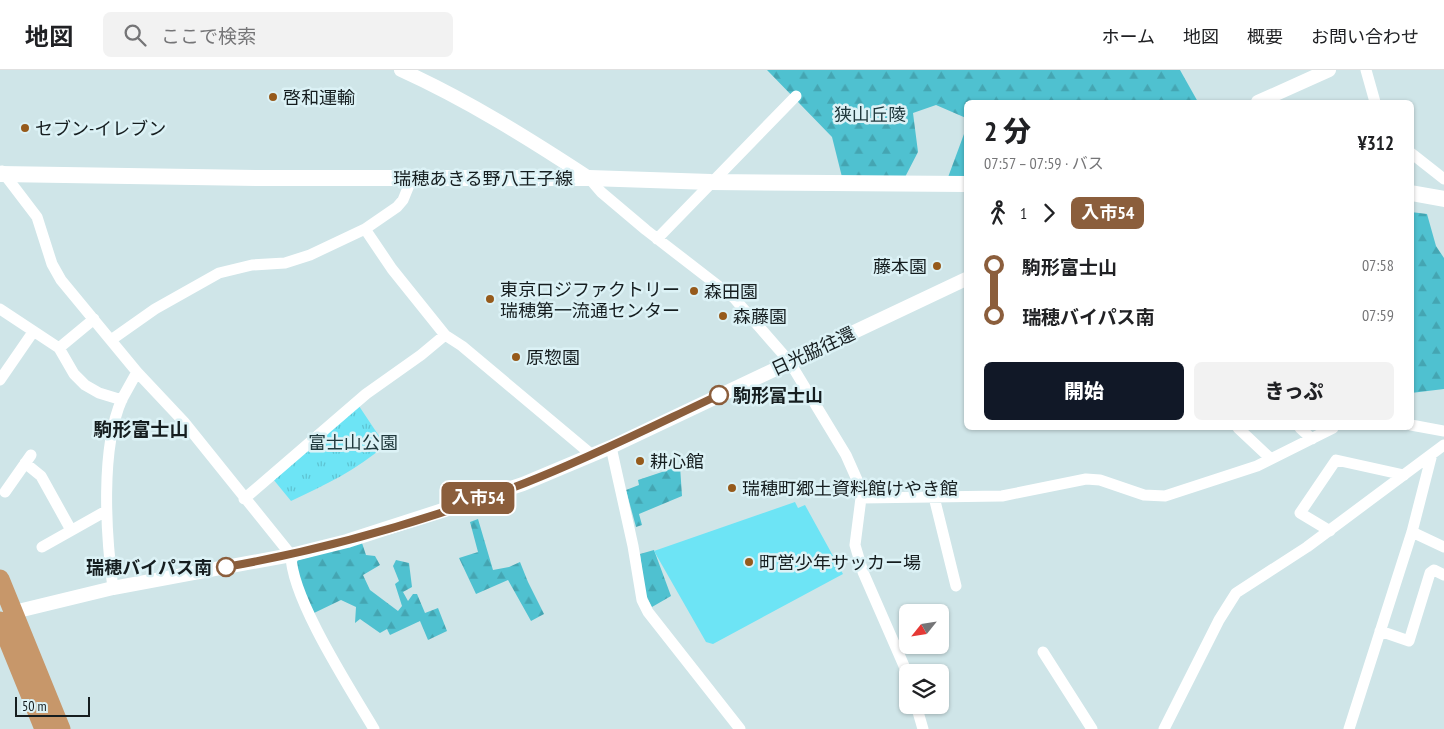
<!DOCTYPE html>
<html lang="ja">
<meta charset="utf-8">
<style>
body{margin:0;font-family:"PT Sans Narrow","Noto Sans JP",sans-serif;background:#f2f2f2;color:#202124;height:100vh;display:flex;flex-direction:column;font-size:19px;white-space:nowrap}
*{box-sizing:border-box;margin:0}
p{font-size:16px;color:#757577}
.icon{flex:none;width:28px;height:28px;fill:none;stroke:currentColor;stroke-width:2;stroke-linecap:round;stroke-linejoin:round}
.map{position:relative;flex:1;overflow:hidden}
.panel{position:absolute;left:964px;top:30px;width:450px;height:330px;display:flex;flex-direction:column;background:#fff;border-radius:8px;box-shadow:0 1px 4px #0004}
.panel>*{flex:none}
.badge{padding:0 10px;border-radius:8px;font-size:18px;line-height:32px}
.needle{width:32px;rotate:240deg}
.buttons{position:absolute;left:899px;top:534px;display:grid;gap:10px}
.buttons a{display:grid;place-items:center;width:50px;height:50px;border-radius:8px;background:#fff;box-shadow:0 1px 4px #0004;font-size:25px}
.scale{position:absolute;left:15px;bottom:12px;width:75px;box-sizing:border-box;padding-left:5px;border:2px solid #151d1f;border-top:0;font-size:14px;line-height:18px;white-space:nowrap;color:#151d1f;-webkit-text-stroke:4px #dcf2f6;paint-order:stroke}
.map>.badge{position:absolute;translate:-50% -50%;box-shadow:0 0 0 2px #fff}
.legs{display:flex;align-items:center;gap:8px;height:55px;padding:0 20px;font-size:16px}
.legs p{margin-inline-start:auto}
.headline{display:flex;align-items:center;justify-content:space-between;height:85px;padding:0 20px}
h1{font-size:28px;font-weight:800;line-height:38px}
.primary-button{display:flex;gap:10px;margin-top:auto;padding:10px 20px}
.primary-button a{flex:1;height:58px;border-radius:8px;background:#111827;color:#fff;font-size:20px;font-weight:800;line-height:58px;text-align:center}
.primary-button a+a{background:#f2f2f2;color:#202124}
ul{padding:0 20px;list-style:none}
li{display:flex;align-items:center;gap:18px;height:50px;font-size:19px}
li i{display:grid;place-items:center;width:8px;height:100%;margin:0 6px;background:currentColor}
li i::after{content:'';width:12px;height:12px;margin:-6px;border:4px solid;border-radius:50%;background:#fff}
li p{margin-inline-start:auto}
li:first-child i{background:linear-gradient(#0000 50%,currentColor 0)}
li:last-child i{background:linear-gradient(currentColor 50%,#0000 0)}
header{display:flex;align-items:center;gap:30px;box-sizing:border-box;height:70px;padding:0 25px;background:#fff;border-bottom:1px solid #e0e0e0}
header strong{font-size:24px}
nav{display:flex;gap:28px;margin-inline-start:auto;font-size:18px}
.search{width:350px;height:45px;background:#f2f2f2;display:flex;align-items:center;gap:12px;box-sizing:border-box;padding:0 18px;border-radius:8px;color:#757577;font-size:19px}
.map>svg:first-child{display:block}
</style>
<header>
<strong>地図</strong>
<div class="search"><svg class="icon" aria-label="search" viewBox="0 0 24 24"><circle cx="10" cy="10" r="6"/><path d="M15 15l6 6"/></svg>ここで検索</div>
<nav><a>ホーム</a><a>地図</a><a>概要</a><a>お問い合わせ</a></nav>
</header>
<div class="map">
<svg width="1444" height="659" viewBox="0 0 1444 659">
<defs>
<pattern id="grass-tufts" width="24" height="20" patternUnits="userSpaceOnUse" patternTransform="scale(1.25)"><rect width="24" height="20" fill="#6de4f5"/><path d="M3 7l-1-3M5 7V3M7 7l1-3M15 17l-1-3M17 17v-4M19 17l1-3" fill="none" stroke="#5ec3d2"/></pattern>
<pattern id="forest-firs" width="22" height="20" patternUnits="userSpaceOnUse" patternTransform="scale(1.25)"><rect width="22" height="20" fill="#4fc1d0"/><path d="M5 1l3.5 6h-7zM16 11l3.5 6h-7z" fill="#44a5b2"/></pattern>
</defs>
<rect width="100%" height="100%" fill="#cfe5e8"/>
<path fill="url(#grass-tufts)" d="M359,336L385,375C357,400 325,415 291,431L273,409Z"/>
<path fill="url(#forest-firs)" d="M767,0H1180L1198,32H966V48L936,35L913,43L918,82L903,111H843L832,67Z
M966,60V109L947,110L964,64Z
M1411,142L1427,144L1436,176L1444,188V319L1411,323Z
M680,396L682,426L639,444L642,455L636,457L626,420L639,415L638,410Z
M478,449L493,500L509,497L520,492L528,512L544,544L531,551L508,510L476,524L459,488L478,482L470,452Z
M362,473L366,485L375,486L380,495L363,505L370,520L398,541L402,536L395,514L399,511L393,496L396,490L409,493L412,517L403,522L408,531L413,524H417L425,543L438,538L447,561L428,570L420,551L390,565L387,559L380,563L360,549L355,553L356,537L341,530L314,543L304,523L295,496L298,490Z
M654,480L671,526L652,537L645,523L640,484Z"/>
<path fill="#6de4f5" d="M795,432L798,438L805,435L843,504L713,574L706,572L654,481Z"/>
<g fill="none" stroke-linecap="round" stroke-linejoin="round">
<path stroke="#fff" stroke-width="11" d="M1366,0L1375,32
M1411,83L1444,109
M2,101L37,147L52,194L61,210L137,302L184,352L291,485C291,528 351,620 374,659
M589,108L601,122L646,160L734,228L789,291L846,385L858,412L861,428L855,475L863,502L908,605
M365,159L392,199L445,265L462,276L592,385
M657,169L796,26
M0,239L59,278L74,304L85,315L99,323L122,330
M111,270L155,239L219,203L252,195L285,193L310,185L365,159L397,137L403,130L412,108
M59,278L94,249
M0,310L33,262
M1411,355L1444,361
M1238,358L1271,389
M1300,358L1312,369
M611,377L633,476L642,530L648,542L740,659
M25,393L41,406L71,460
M5,422L31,385
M934,427L956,516
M861,428L1002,426L1086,409L1100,410L1144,425L1165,426L1257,396L1333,358
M244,429L366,324L421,285L445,265
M1330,461L1300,443L1336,390L1404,405
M1412,462L1444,477
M42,477L106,441
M113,518C106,465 100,379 122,329C127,320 132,311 137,302
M1380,561L1409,571L1430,503L1434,500L1444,505
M1043,582L1092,659
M916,635L923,659
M1164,659L1219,550L1236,523L1307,477L1444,375
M1349,659L1412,462L1432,384"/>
<path stroke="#fff" stroke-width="14" d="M401,0C467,30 528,68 589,108
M1258,32L1329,0
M14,542L113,518L291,485L347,471L523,414L611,377L966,209"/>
<path stroke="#fff" stroke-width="16" d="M0,104L262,108H589L711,112L966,114
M1411,123L1444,129"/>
<path stroke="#c7976a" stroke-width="19" d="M0,509L61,659
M0,551L44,659"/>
</g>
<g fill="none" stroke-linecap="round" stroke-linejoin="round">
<g stroke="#fff" stroke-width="11">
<path id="line-1" d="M226,497C327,479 429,450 525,413C592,387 655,355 719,325"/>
</g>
<use href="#line-1" stroke="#8b5e3c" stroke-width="8"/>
</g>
<g fill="#965a1b" stroke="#dcf2f6" stroke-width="2">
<circle cx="273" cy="27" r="5"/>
<circle cx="25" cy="58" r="5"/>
<circle cx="937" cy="196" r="5"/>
<circle cx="694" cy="221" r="5"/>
<circle cx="490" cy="229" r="5"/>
<circle cx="723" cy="246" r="5"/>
<circle cx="516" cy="287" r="5"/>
<circle cx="640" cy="391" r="5"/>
<circle cx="732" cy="418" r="5"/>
<circle cx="749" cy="492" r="5"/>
</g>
<g fill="#fff" stroke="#8b5e3c" stroke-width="2.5">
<circle cx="719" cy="325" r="9"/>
<circle cx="226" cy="497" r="9"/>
</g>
<g text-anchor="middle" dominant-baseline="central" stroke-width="5" stroke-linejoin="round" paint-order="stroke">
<g font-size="18" fill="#151d1f" stroke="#dcf2f6" text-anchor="start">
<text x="283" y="27">啓和運輸</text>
<text x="35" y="58">セブン-イレブン</text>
<text x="927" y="196" text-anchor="end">藤本園</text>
<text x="500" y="219">東京ロジファクトリー<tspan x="500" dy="21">瑞穂第一流通センター</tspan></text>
<text x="704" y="221">森田園</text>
<text x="733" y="246">森藤園</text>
<text x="526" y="287">原惣園</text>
<text x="650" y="391">耕心館</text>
<text x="742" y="418">瑞穂町郷土資料館けやき館</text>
<text x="759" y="492">町営少年サッカー場</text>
</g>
<g font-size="18" fill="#20393d" stroke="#dcf2f6">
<text x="870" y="44">狭山丘陵</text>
<text x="353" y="372">富士山公園</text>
</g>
<g font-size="18" fill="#151d1f" stroke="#dcf2f6">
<text x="483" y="108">瑞穂あきる野八王子線</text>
<text transform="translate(813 281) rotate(-25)">日光脇往還</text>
</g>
<g font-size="18" font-weight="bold" fill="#151d1f" stroke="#dcf2f6" text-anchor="start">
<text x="733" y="325">駒形富士山</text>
<text x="212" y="497" text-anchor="end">瑞穂バイパス南</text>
</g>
<g font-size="19" font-weight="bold" fill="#151d1f" stroke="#dcf2f6">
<text x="141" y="359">駒形富士山</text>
</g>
</g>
</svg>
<div class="buttons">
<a><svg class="needle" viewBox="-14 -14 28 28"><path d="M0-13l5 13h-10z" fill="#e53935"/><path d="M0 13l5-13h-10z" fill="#757577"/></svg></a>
<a><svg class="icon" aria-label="layers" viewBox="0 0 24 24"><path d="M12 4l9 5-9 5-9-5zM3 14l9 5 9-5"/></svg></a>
</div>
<div class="scale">50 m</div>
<b class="badge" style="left:478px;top:428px;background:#8b5e3c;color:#fff">入市54</b>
<section class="panel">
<div class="headline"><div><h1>2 分</h1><p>07:57 – 07:59 · バス</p></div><b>¥312</b></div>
<div class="legs"><svg class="icon" aria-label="walk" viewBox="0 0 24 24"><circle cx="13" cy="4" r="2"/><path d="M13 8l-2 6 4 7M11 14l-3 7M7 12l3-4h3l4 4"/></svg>1<svg class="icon" aria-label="forward" viewBox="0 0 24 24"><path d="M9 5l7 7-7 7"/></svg><b class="badge" style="background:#8b5e3c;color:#fff">入市54</b></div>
<ul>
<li><i style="color:#8b5e3c"></i><b>駒形富士山</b><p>07:58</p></li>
<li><i style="color:#8b5e3c"></i><b>瑞穂バイパス南</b><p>07:59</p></li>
</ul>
<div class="primary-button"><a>開始</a><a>きっぷ</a></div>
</section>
</div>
